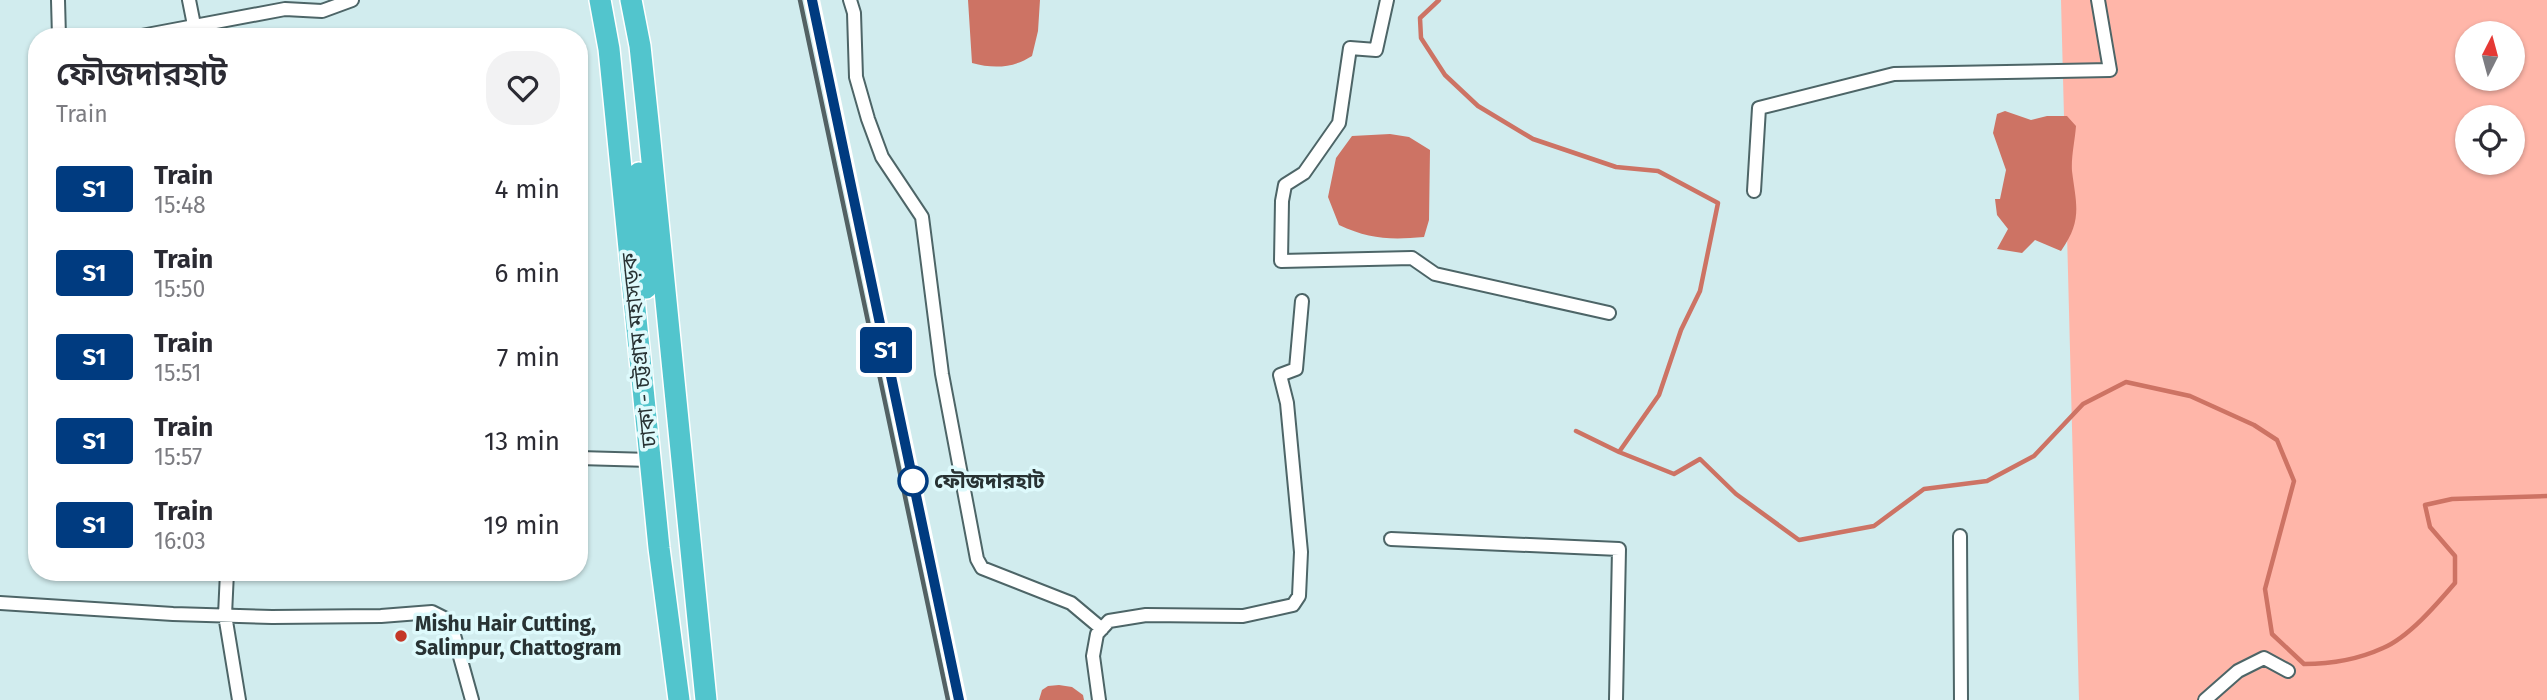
<!DOCTYPE html>
<meta charset="utf-8">
<style>
body{margin:0;font-family:"Fira Sans","Noto Sans Bengali",sans-serif;background:#f2f2f3;color:#2b2b33;height:100vh;display:flex;flex-direction:column;font-size:26px;white-space:nowrap}
*{box-sizing:border-box;margin:0}
p{font-size:23px;color:#7c7c81}
.icon{flex:none;width:38px;height:38px;fill:none;stroke:currentColor;stroke-width:2;stroke-linecap:round;stroke-linejoin:round}
.map{position:relative;flex:1;overflow:hidden}
.details{position:absolute;left:28px;top:28px;width:560px;height:553px;display:flex;flex-direction:column;background:#fff;border-radius:28px;box-shadow:0 2px 5px #0004}
.details>*{flex:none}
.badge{padding:0 14px;border-radius:5px;font-size:24px;line-height:46px}
.needle{width:46px;rotate:6deg}
.tools{position:absolute;left:2455px;top:21px;display:grid;gap:14px}
.tools a{display:grid;place-items:center;width:70px;height:70px;border-radius:50%;background:#fff;box-shadow:0 2px 5px #0004;font-size:35px}
.map>.badge{position:absolute;translate:-50% -50%;box-shadow:0 0 0 4px #fff}
.round{display:grid;place-items:center;flex:none;width:74px;height:74px;border-radius:28px;background:#f2f2f3}
.headline{display:flex;align-items:center;justify-content:space-between;height:119px;padding:0 28px}
h1{font-size:33px;font-weight:600;line-height:52px}
ul{padding:0;list-style:none}
li{display:flex;align-items:center;gap:21px;height:84px;padding:0 28px}
li div{flex:1}
li b{display:block;font-size:26px}
li em{font-style:normal}
li .badge{min-width:77px;font-weight:700;text-align:center}
.map>svg:first-child{display:block}
</style>
<div class="map">
<svg width="2547" height="700" viewBox="0 0 2547 700">
<rect width="100%" height="100%" fill="#d1ecee"/>
<path fill="#ffb6a9" fill-rule="evenodd" d="M2061,0H2547V700H2079ZM2468,33H2513V79H2468ZM2468,117H2513V163H2468Z"/>
<path fill="#cd7364" d="M968,0H1040L1038,31L1032,56C1013,68 994,69 972,63Z
M2005,111L2031,120L2047,116H2067L2076,126C2075,140 2071,157 2072,171C2076,204 2083,220 2061,251L2035,240L2022,253L1997,249L2008,229L1997,215L1995,199H2000L2006,170L1993,133L1997,114Z
M1390,134L1409,137L1430,150L1429,220L1424,237C1390,240 1369,239 1339,225L1328,197L1336,158L1352,136Z
M1059,685L1072,687L1083,695L1084,700H1039L1042,690L1048,686Z"/>
<g fill="none" stroke-linecap="round" stroke-linejoin="round">
<path stroke="#cd7364" stroke-width="4.5" d="M1439,0L1420,18L1421,38L1445,75L1478,106L1533,139L1616,167L1658,171L1718,203L1700,291L1681,330L1659,395L1619,452
M1576,431L1619,452L1674,474L1700,459L1736,494L1799,540L1874,526L1924,489L1987,481L2034,456L2083,404L2126,382L2190,396L2254,425L2277,440L2294,481L2265,589L2272,634L2304,664C2330,664 2359,659 2383,648C2409,637 2437,604 2455,583V556L2430,527L2425,505L2452,499L2547,496"/>
<g stroke="#4d6567" stroke-width="16">
<path id="street" d="M58,0L59,37
M189,0L194,25
M850,0L854,13L856,77L868,119L882,157L922,217L942,374L977,559L982,568L1071,603L1102,629
M1387,0L1376,50L1350,48L1339,123L1304,173L1285,185L1282,201L1281,261L1412,258L1435,274L1609,313
M136,37L285,9L322,11L352,0
M1754,191L1759,108L1894,74L2110,70L2098,0
M579,458L650,460
M1960,536L1961,700
M1391,539L1619,549L1616,700
M227,572L225,615L239,700
M0,603L173,614L272,617L381,616L432,612L446,619L454,635L472,700
M1099,700L1093,656L1097,634L1109,621L1146,615L1243,616L1293,605L1299,596L1301,552L1287,403L1280,375L1296,369L1302,301
M2205,700L2238,671L2264,658L2288,671"/>
</g>
<g stroke="#fff" stroke-width="24">
<path id="highway" d="M600,0L609,49L659,548L679,700
M631,0L640,46L649,131L706,700
M639,173L646,288"/>
</g>
<use href="#street" stroke="#fff" stroke-width="12"/>
<use href="#highway" stroke="#52c5cd" stroke-width="21"/>
<path stroke="#536163" stroke-width="4.5" d="M800,0L948,700
M812,0L959,700"/>
</g>
<g fill="none" stroke-linecap="round" stroke-linejoin="round">
<g stroke="#fff" stroke-width="16">
<path id="line" d="M812,0L959,700"/>
</g>
<use href="#line" stroke="#003b80" stroke-width="10"/>
</g>
<circle fill="#fff" stroke="#003b80" stroke-width="3.5" cx="913" cy="481" r="14"/>
<circle fill="#c43727" stroke="#defafc" stroke-width="2.5" cx="401" cy="636" r="7"/>
<g text-anchor="middle" dominant-baseline="central" stroke-width="7" stroke-linejoin="round" paint-order="stroke">
<g font-size="21" fill="#283233" stroke="#defafc">
<text transform="translate(639 350) rotate(-96)">ঢাকা - চট্টগ্রাম মহাসড়ক</text>
</g>
<g font-size="21" font-weight="bold" fill="#283233" stroke="#defafc" text-anchor="start">
<text x="934" y="481">ফৌজদারহাট</text>
</g>
<g font-size="21" font-weight="bold" fill="#283233" stroke="#defafc" text-anchor="start">
<text x="415" y="624">Mishu Hair Cutting,<tspan x="415" dy="24">Salimpur, Chattogram</tspan></text>
</g>
</g>
</svg>
<div class="tools">
<a><svg class="needle" viewBox="-14 -14 28 28"><path d="M0-13l5 13h-10z" fill="#e53935"/><path d="M0 13l5-13h-10z" fill="#7c7c81"/></svg></a>
<a><svg class="icon" aria-label="locate" viewBox="0 0 24 24"><circle cx="12" cy="12" r="6"/><path d="M12 2v4M12 18v4M2 12h4M18 12h4"/></svg></a>
</div>
<b class="badge" style="left:886px;top:350px;background:#003b80;color:#fff">S1</b>
<section class="details">
<div class="headline"><div><h1>ফৌজদারহাট</h1><p>Train</p></div><a class="round"><svg class="icon" aria-label="heart" viewBox="0 0 24 24"><path d="M12 20l-8-8c-3-5 5-10 8-4 3-6 11-1 8 4z"/></svg></a></div>
<ul>
<li><span class="badge" style="background:#003b80;color:#fff">S1</span><div><b>Train</b><p>15:48</p></div><em>4 min</em></li>
<li><span class="badge" style="background:#003b80;color:#fff">S1</span><div><b>Train</b><p>15:50</p></div><em>6 min</em></li>
<li><span class="badge" style="background:#003b80;color:#fff">S1</span><div><b>Train</b><p>15:51</p></div><em>7 min</em></li>
<li><span class="badge" style="background:#003b80;color:#fff">S1</span><div><b>Train</b><p>15:57</p></div><em>13 min</em></li>
<li><span class="badge" style="background:#003b80;color:#fff">S1</span><div><b>Train</b><p>16:03</p></div><em>19 min</em></li>
</ul>
</section>
</div>
